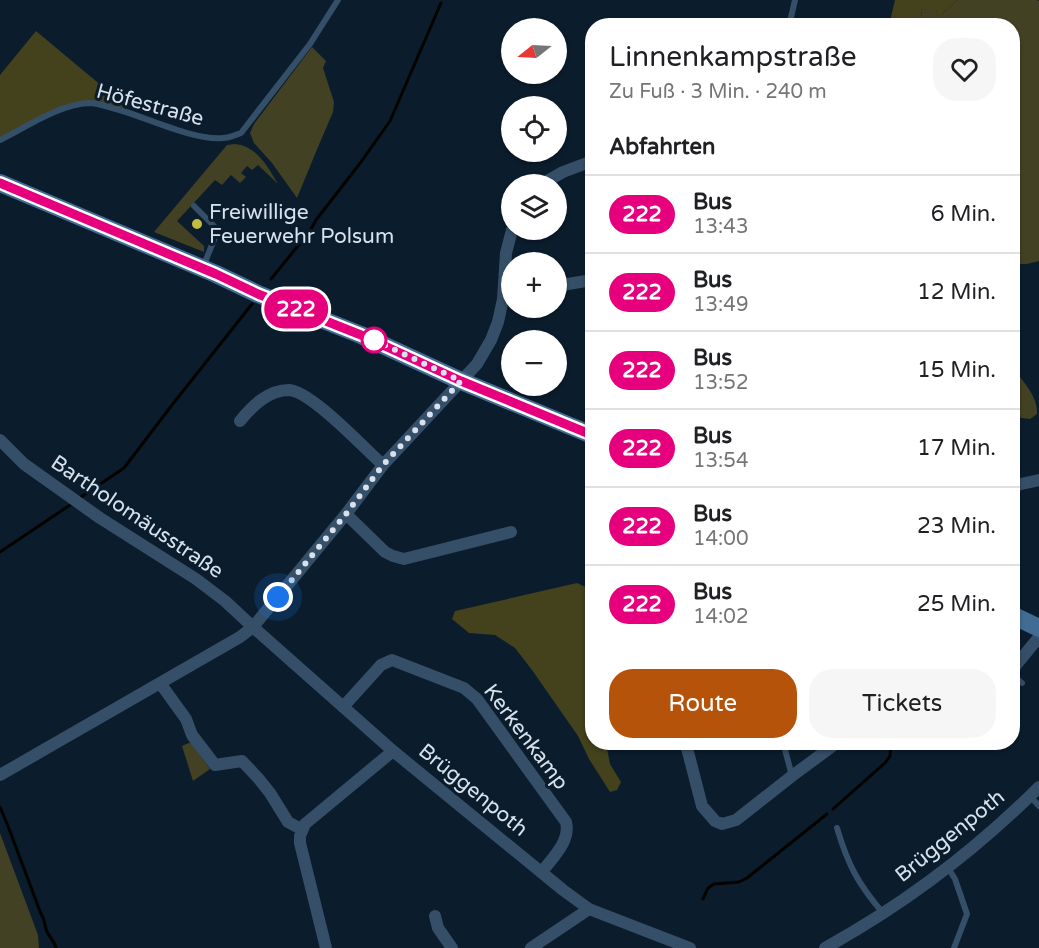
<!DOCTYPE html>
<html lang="de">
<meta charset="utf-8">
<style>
body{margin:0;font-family:"Varela Round",sans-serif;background:#f6f6f6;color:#202124;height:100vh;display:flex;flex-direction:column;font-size:22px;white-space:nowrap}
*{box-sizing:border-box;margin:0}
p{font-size:20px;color:#757577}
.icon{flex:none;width:33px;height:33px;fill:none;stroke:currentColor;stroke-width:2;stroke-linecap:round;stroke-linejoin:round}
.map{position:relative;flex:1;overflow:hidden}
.side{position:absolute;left:585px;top:18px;width:435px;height:732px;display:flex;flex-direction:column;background:#fff;border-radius:24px;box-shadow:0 2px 4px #0004}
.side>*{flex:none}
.badge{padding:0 12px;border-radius:20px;font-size:21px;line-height:39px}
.needle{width:39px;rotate:252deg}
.buttons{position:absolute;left:501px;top:18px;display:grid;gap:12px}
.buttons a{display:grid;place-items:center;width:66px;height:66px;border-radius:50%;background:#fff;box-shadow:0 2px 4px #0004;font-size:30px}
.you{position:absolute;width:30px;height:30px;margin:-15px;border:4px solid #fff;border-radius:50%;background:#1a73e8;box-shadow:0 0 0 9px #1a73e833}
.map>.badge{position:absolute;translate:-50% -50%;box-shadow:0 0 0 3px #fff}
h2{padding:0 24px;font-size:22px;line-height:54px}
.round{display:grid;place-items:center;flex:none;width:63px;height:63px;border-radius:24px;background:#f6f6f6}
.headline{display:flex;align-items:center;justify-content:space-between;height:102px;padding:0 24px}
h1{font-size:28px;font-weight:600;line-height:45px}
.cta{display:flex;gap:12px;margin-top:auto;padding:12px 24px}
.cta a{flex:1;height:69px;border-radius:24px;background:#b45309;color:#fff;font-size:24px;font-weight:600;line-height:69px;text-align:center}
.cta a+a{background:#f6f6f6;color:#202124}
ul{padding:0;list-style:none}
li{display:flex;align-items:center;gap:18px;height:78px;padding:0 24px;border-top:2px solid #e0e0e0}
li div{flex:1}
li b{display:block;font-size:22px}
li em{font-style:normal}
li .badge{min-width:66px;font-weight:700;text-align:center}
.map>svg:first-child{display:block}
</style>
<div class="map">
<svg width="1039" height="948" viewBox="0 0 1039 948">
<rect width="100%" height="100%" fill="#0b1c2c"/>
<path fill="#424124" d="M958,0H1037L1039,1V261L1027,264H1013L1012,26L923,25L921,10L936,8L938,19L944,12Z
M312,47L326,61L323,68L334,102L333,112L318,147L297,198L272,163L254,143L250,133L254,124Z
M235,144C257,146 268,167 278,184L258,165L252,170L247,166L241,173L246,177L240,183L231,175L222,185L215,180L177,221L204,246V252L154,232L227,145Z
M1017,373C1026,385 1038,398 1037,414L1030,419L1013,417V375Z
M191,742L210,769L193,781L182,746Z
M0,833L38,935L39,948H0Z"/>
<path fill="#43421c" d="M895,0H958L944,12L938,20L936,9L921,10L923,25H877L890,21Z
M36,31L115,97L124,108L91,101L57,109L0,137V75Z
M577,583L592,590V742L606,743L610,764L621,782L617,790L610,792L589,759L578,736L532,670L515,648L495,635L469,633L452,619L455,611Z"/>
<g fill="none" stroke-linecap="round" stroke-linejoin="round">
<path stroke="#050300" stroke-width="3" d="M271,279L310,231L316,220L361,162L390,121L441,3
M81,497L124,468L172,405L252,304
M0,552L73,503
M0,807L8,826L41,914C45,919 44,923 46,929C48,936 54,940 56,948
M833,809L885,763L890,756L891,742
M703,899L708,888L714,884L739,882L747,878L827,814"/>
<path stroke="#354f68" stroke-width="6" d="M789,26L795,0
M0,140C26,127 60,104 89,103C98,103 108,107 116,109C146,117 194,141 223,138C229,138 235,135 241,133L310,44L338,0
M194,206L218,230L203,267
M1012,675L1022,683
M783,742L792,776
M1030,796L1039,806
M837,828C848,865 858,884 883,913
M948,868L955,879L967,914L954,948"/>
<path stroke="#354f68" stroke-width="12" d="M542,184L563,172L592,161
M556,286L592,280
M240,421C252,406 268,390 289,390C311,391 365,449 383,465
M0,440L24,464L100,518L196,579L225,601L253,627L393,751L563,890L589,909L690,948
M1012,486L1039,480
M346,514L385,552L393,556L404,559L511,532
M1012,670L1039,637
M160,683L186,719L192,735L215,765L242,761L258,778L270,793L288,822L301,829
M343,707L381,665L392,660L464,688L477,699L566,822C571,841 552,858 542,872
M681,742L687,748L702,806L715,821L722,824L736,820L792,776L838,742
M0,775L240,637L253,627L346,514L383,465L477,364L491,340L498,322L503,299L506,253L512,230
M435,916L438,928L452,948
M326,948L300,843V836L305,824L393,751
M531,948L589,909
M825,948C903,905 976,850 1039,787"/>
<path stroke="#426c94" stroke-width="18" d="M0,183L216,274L258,294L361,335L461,381L592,435
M1012,615L1039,628"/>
</g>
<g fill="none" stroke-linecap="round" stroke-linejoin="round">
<g stroke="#fff" stroke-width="14">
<path id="line" d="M0,183L216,274L258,294L361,335L461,381L592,435"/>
</g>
<use href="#line" stroke="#e6007e" stroke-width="9"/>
<path stroke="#d7e2ed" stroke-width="6" stroke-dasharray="0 10.8" d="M278,597L346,514L383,465L461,381L374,340"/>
</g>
<circle fill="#c2bd3f" stroke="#0b1c2c" stroke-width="2" cx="197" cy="224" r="6"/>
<circle fill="#fff" stroke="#e6007e" stroke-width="3" cx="374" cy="340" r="12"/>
<g text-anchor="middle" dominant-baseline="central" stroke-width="6" stroke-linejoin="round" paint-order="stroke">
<g font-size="21" fill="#d7e2ed" stroke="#0b1c2c">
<text transform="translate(150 105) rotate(15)">Höfestraße</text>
<text transform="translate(137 517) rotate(34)">Bartholomäusstraße</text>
<text transform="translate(526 737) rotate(53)">Kerkenkamp</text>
<text transform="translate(473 790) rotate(39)">Brüggenpoth</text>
<text transform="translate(950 836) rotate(-39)">Brüggenpoth</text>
</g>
<g font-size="21" fill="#d7e2ed" stroke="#0b1c2c" text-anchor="start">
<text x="209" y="212">Freiwillige<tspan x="209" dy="24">Feuerwehr Polsum</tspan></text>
</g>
</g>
</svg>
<div class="buttons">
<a><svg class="needle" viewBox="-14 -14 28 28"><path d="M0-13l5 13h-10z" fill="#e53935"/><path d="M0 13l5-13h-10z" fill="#757577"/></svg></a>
<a><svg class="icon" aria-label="locate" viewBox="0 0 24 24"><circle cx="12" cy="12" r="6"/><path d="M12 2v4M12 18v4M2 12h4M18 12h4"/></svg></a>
<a><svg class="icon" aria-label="layers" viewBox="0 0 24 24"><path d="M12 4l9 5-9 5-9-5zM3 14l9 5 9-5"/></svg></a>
<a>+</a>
<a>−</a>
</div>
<div class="you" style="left:278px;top:597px"></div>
<b class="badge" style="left:296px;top:309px;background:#e6007e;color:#fff">222</b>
<section class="side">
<div class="headline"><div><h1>Linnenkampstraße</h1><p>Zu Fuß · 3 Min. · 240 m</p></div><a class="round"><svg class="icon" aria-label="heart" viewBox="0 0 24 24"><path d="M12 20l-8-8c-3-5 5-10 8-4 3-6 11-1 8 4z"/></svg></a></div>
<h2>Abfahrten</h2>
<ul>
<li><span class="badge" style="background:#e6007e;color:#fff">222</span><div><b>Bus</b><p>13:43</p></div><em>6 Min.</em></li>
<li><span class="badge" style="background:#e6007e;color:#fff">222</span><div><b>Bus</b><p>13:49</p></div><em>12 Min.</em></li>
<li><span class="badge" style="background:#e6007e;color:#fff">222</span><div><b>Bus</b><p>13:52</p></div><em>15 Min.</em></li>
<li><span class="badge" style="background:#e6007e;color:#fff">222</span><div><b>Bus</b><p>13:54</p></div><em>17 Min.</em></li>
<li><span class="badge" style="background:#e6007e;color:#fff">222</span><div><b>Bus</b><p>14:00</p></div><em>23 Min.</em></li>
<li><span class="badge" style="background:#e6007e;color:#fff">222</span><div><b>Bus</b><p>14:02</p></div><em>25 Min.</em></li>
</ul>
<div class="cta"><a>Route</a><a>Tickets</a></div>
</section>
</div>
